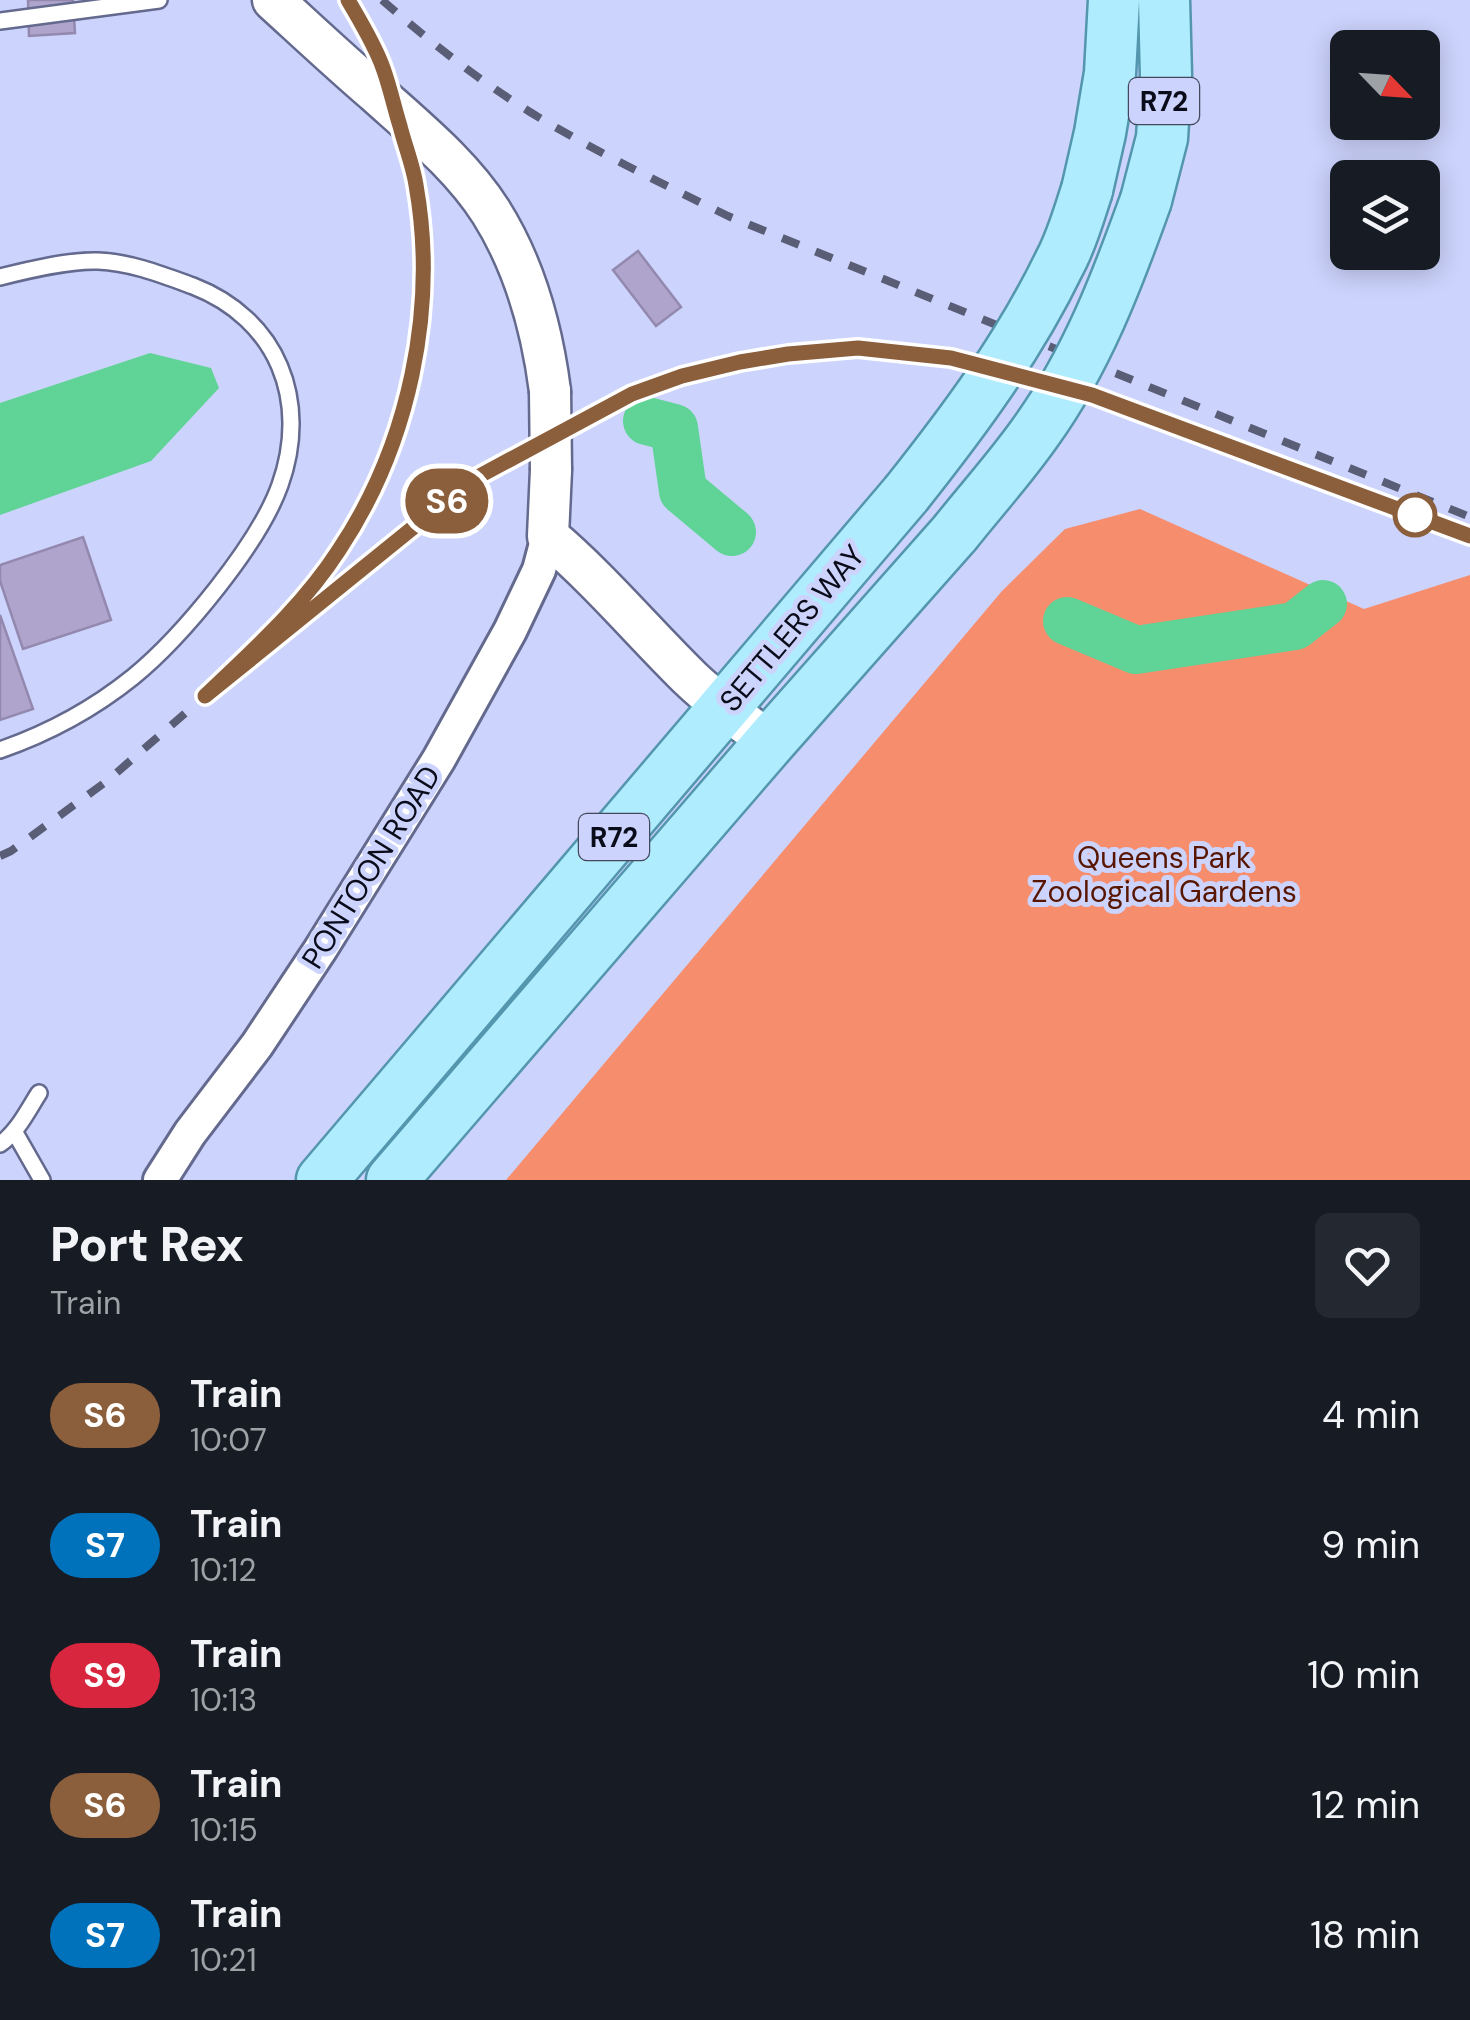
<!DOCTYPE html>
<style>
body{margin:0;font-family:"DM Sans",sans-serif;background:#242831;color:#f1f3f6;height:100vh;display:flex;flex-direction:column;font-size:38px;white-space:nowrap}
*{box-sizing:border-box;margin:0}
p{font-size:32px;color:#9ea1a6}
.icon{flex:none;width:55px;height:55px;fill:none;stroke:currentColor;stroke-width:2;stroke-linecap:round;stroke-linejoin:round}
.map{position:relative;height:1180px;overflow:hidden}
.drawer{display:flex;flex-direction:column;background:#171b24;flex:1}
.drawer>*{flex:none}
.badge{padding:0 20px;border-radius:32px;font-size:35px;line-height:65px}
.needle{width:65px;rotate:115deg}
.buttons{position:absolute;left:1330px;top:30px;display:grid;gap:20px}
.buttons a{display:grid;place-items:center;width:110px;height:110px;border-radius:15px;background:#171b24;box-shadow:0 5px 25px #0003;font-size:50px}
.map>.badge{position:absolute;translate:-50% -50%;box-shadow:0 0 0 5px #fff}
.round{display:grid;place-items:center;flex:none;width:105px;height:105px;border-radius:15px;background:#242831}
.summary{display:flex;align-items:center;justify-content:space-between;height:170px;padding:0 50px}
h1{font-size:48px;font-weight:800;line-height:75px}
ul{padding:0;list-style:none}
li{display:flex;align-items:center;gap:30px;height:130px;padding:0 50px}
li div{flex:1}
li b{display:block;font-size:38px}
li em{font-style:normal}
li .badge{min-width:110px;font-weight:700;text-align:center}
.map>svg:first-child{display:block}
</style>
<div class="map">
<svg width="1470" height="1180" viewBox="0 0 1470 1180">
<rect width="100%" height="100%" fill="#ccd3fc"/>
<path fill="#f68d6d" d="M1140,509L1364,609L1470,575V1180H506L1002,591L1065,529Z"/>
<path fill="#5fd496" d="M150,353L211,368L219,388L151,461L0,515V403Z"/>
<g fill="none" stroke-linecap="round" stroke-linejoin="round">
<path stroke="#5fd496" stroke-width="48" d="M647,421L674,428L683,491L732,532
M1067,621L1136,650L1295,626L1323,604"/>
</g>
<path fill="#afa4cc" stroke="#9389af" stroke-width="2.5" d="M28,0H73L75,33L29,36Z
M638,251L681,307L656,326L613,270Z
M83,537L111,620L23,649L0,581V565Z
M0,615L33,709L0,720Z"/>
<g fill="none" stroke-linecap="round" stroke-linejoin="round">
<g stroke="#64698e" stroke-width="20">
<path id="service" d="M0,21L159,0
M0,277C28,270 69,260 98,261C130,262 163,275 193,286C278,319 310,401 280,485C259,544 182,637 133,677C92,710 49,733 0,750
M14,1131L42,1180
M0,1144C17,1133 28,1110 39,1093"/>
</g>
<g stroke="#64698e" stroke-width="38">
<path id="minor" d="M160,1180L190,1133L257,1045L320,950L439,759L510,631L539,570L548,536"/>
</g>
<g stroke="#64698e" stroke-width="45">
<path id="tertiary" d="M273,0C307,31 340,62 375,92C416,129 461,165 491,212C525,266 542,329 550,391
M551,470L548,536C600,580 643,632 691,679C715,702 743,722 770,742"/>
</g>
<g stroke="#5396ae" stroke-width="55">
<path id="primary" d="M1087,190L1100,133L1110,73L1114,0
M1146,200L1162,138L1166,75L1164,0
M322,1180L906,494
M392,1180L770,742L955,533"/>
</g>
<use href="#service" stroke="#fff" stroke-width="15"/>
<use href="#minor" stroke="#fff" stroke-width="32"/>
<use href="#tertiary" stroke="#fff" stroke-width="40"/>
<use href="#primary" stroke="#afedfe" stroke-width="50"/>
<path stroke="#595d76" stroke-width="8" stroke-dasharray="18 18" stroke-linecap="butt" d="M348,0L382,65
M382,0C429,41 477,79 530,112C594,151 661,183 728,216L1470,517
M287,616C399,496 439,341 416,181
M0,856L11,851L107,781L205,696L472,481L632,394L682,376L740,362L788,354L858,349L951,359L1093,395L1470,536"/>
<g stroke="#64698e" stroke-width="45" stroke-linecap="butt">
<path id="tertiary-bridge" d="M550,391L551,470"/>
</g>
<g stroke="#5396ae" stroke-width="55" stroke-linecap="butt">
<path id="primary-bridge" d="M906,494C964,421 1019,347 1060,262C1072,240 1079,214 1087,190
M955,533C982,499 1012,466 1037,430C1087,360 1117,281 1146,200"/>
</g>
<use href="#tertiary-bridge" stroke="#fff" stroke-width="40"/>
<use href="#primary-bridge" stroke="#afedfe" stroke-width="50"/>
</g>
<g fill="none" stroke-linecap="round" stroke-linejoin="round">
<g stroke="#fff" stroke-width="22">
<path id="line" d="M348,0C360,21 375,45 383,68C390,87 394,107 400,126C405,146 413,165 416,185C438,309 409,445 339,550C303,606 253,650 205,696L472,480L632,394L682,376L740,362L788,354L858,348L951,358L1092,395L1470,536"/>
</g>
<use href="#line" stroke="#8b5e3c" stroke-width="15"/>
</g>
<circle fill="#fff" stroke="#8b5e3c" stroke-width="5" cx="1415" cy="515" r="20"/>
<g text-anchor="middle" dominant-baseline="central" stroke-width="10" stroke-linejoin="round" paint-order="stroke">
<g fill="#ccd3fc" stroke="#44485e" stroke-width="2.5">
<rect x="1129" y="78" width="70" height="46" rx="8"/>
<rect x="579" y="814" width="70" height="46" rx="8"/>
</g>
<g font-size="28" font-weight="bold" fill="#0a0c1a">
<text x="1164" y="101">R72</text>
<text x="614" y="837">R72</text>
</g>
<g font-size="30" fill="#0a0c1a" stroke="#ccd3fc">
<text transform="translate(792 628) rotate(-50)">SETTLERS WAY</text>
<text transform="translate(371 867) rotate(-58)">PONTOON ROAD</text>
</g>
<g font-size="30" fill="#581600" stroke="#ccd3fc">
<text x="1164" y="857">Queens Park<tspan x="1164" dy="34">Zoological Gardens</tspan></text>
</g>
</g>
</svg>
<div class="buttons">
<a><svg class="needle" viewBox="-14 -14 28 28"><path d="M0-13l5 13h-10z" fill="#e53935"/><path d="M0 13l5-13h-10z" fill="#9ea1a6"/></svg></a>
<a><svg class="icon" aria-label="layers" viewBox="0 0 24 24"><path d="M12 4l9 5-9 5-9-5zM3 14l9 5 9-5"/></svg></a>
</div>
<b class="badge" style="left:447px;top:501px;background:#8b5e3c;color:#fff">S6</b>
</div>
<section class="drawer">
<div class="summary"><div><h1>Port Rex</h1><p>Train</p></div><a class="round"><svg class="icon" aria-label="heart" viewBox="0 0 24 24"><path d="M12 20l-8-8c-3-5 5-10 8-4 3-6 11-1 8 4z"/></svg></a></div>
<ul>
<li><span class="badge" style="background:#8b5e3c;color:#fff">S6</span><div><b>Train</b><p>10:07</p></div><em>4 min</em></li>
<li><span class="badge" style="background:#0072bc;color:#fff">S7</span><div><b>Train</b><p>10:12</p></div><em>9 min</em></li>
<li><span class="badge" style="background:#d7263d;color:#fff">S9</span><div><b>Train</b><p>10:13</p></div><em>10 min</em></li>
<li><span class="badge" style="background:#8b5e3c;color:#fff">S6</span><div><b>Train</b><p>10:15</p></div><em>12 min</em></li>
<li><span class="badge" style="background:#0072bc;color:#fff">S7</span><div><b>Train</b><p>10:21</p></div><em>18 min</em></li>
</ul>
</section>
